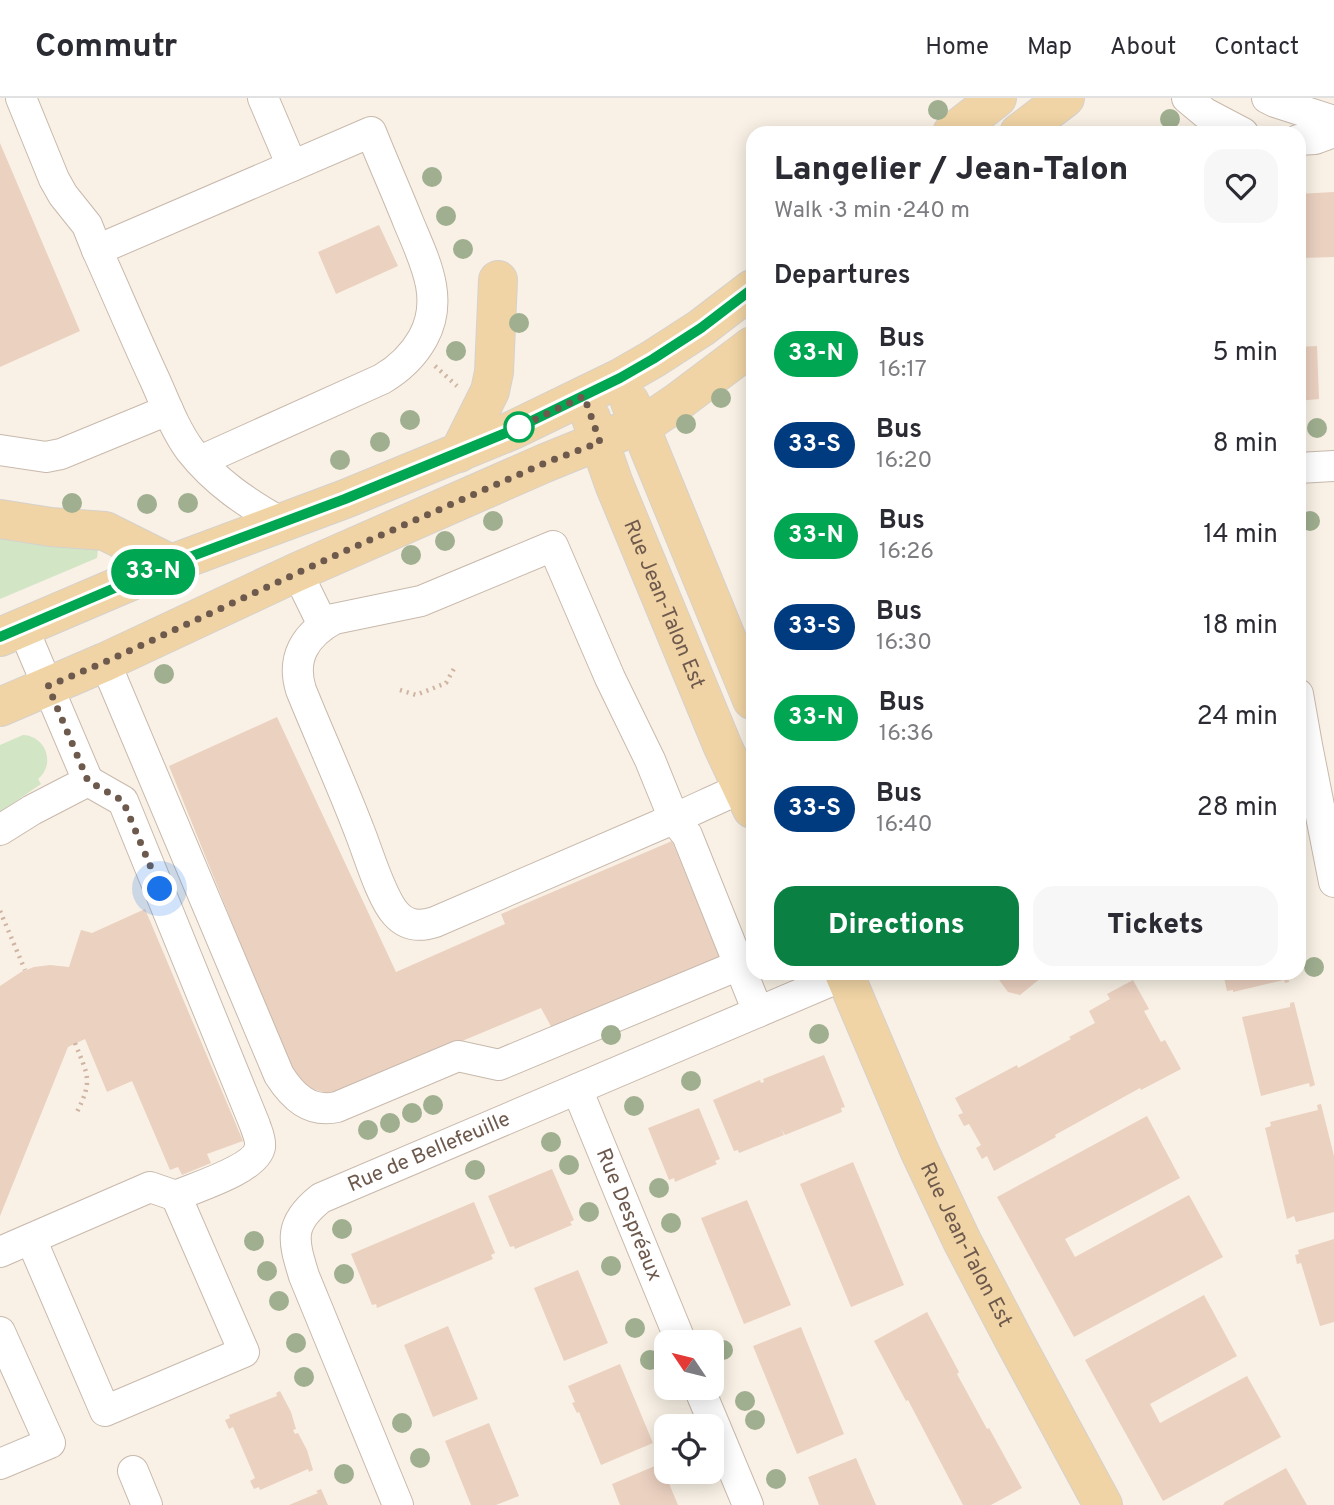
<!DOCTYPE html>
<meta charset="utf-8">
<style>
body{margin:0;font-family:Overpass,sans-serif;background:#f7f7f7;color:#2b2b33;height:100vh;display:flex;flex-direction:column;font-size:26px;white-space:nowrap}
*{box-sizing:border-box;margin:0}
p{font-size:23px;color:#7c7c81}
.icon{flex:none;width:38px;height:38px;fill:none;stroke:currentColor;stroke-width:2;stroke-linecap:round;stroke-linejoin:round}
.map{position:relative;flex:1;overflow:hidden}
.panel{position:absolute;left:746px;top:28px;width:560px;height:854px;display:flex;flex-direction:column;background:#fff;border-radius:21px;box-shadow:0 4px 18px #0003}
.panel>*{flex:none}
.badge{padding:0 14px;border-radius:23px;font-size:24px;line-height:46px}
.needle{width:46px;rotate:305deg}
.controls{position:absolute;left:654px;top:1232px;display:grid;gap:14px}
.controls a{display:grid;place-items:center;width:70px;height:70px;border-radius:14px;background:#fff;box-shadow:0 4px 18px #0003;font-size:35px}
.you{position:absolute;width:35px;height:35px;margin:-18px;border:5px solid #fff;border-radius:50%;background:#1a73e8;box-shadow:0 0 0 10px #1a73e833}
.map>.badge{position:absolute;translate:-50% -50%;box-shadow:0 0 0 4px #fff}
h2{padding:0 28px;font-size:26px;line-height:63px}
.round{display:grid;place-items:center;flex:none;width:74px;height:74px;border-radius:21px;background:#f7f7f7}
.summary{display:flex;align-items:center;justify-content:space-between;height:119px;padding:0 28px}
h1{font-size:33px;font-weight:800;line-height:52px}
.primary-button{display:flex;gap:14px;margin-top:auto;padding:14px 28px}
.primary-button a{flex:1;height:80px;border-radius:21px;background:#0b8043;color:#fff;font-size:28px;font-weight:800;line-height:80px;text-align:center}
.primary-button a+a{background:#f7f7f7;color:#2b2b33}
ul{padding:0;list-style:none}
li{display:flex;align-items:center;gap:21px;height:91px;padding:0 28px}
li div{flex:1}
li b{display:block;font-size:26px}
li em{font-style:normal}
li .badge{min-width:77px;font-weight:700;text-align:center}
header{display:flex;align-items:center;gap:42px;box-sizing:border-box;height:98px;padding:0 35px;background:#fff;border-bottom:2px solid #e1e1e2}
header strong{font-size:33px}
nav{display:flex;gap:38px;margin-inline-start:auto;font-size:24px}
.map>svg:first-child{display:block}
</style>
<header>
<strong>Commutr</strong>
<nav><a>Home</a><a>Map</a><a>About</a><a>Contact</a></nav>
</header>
<div class="map">
<svg width="1334" height="1407" viewBox="0 0 1334 1407">
<rect width="100%" height="100%" fill="#f9f1e5"/>
<path fill="#d2e5c5" d="M0,436L98,451L97,460L0,501Z
M23,637C46,638 56,666 38,681L41,686L0,714V647Z"/>
<path fill="#ebd1c0" d="M0,45L80,233L0,269Z
M1334,94V159L1301,160V158H1298V96Z
M379,127L398,168L336,196L318,154Z
M1317,248L1319,301L1298,303V249Z
M277,619L396,874L505,826L501,816L672,743L721,863L553,932L541,910L333,997L297,986L169,668Z
M145,811L243,1043L207,1056L211,1065L182,1077L178,1069L170,1072L132,983L107,994L85,941L68,949L0,1118V888L21,874L34,869L50,867L69,869L81,832L92,835Z
M994,875H1047L1020,897L1008,894Z
M1223,875H1288L1289,884L1285,885L1284,882L1233,894V892L1227,893Z
M1133,882L1149,911L1144,913L1161,944L1165,942L1181,971L1141,992L1140,990L1055,1037L1056,1039L994,1073L987,1058L982,1061L976,1050L981,1047L969,1026L964,1028L958,1017L963,1015L955,1000L1017,967L1018,970L1071,941L1069,939L1095,925L1089,913L1110,901L1107,896Z
M1294,904L1315,987L1310,989L1309,985L1261,998L1242,919L1290,909V905Z
M824,957L845,1009L841,1010L842,1014L785,1037L781,1031L784,1037L739,1055L738,1052L734,1053L713,1002L760,982L761,985L764,984L763,981Z
M1321,1006L1334,1058V1114L1296,1124L1294,1118L1287,1121L1265,1030L1271,1028L1270,1024L1318,1012L1317,1007Z
M699,1010L720,1061L715,1063L717,1066L675,1084L674,1080L669,1082L648,1030Z
M1147,1018L1180,1080L1065,1141L1075,1159L1189,1097L1223,1159L1074,1239L997,1099Z
M853,1064L904,1187L851,1209L800,1086Z
M552,1071L574,1122L570,1124L572,1127L515,1151L514,1148L510,1149L488,1098Z
M747,1102L791,1207L744,1226L701,1120Z
M474,1104L495,1155L491,1157L493,1161L377,1210L376,1206L372,1207L351,1156Z
M1334,1141V1224L1320,1228L1301,1165L1297,1166L1295,1157L1299,1156L1298,1152Z
M578,1172L608,1245L564,1263L534,1190Z
M1204,1197L1237,1258L1150,1306L1160,1325L1247,1278L1281,1339L1163,1403L1085,1262Z
M927,1214L959,1274L957,1276L987,1331L989,1330L1022,1390L991,1407H963L908,1302L906,1303L874,1243Z
M448,1228L478,1301L433,1319L404,1247Z
M801,1229L844,1336L797,1356L753,1248Z
M620,1266L653,1345L601,1367L579,1314L577,1315L572,1305L575,1304L568,1288Z
M280,1293L291,1314L296,1331L293,1332L295,1336L298,1335L307,1352L313,1372L309,1374L308,1371L260,1392L259,1389L254,1391L250,1383L255,1380L233,1329L229,1331L225,1322L230,1320L229,1317L277,1298L276,1295Z
M489,1325L519,1398L496,1407H471L445,1343Z
M856,1360L876,1407H819L808,1379Z
M660,1364L678,1407H620L612,1386L655,1368V1366Z
M1286,1370L1307,1407H1223L1225,1404Z
M321,1391L328,1407H289L318,1395L316,1393Z"/>
<g fill="none" stroke-linecap="round" stroke-linejoin="round">
<g stroke="#c8b9ac" stroke-width="32">
<g id="minor">
<path d="M21,0L54,81L63,97L87,127L97,152"/>
<path d="M263,0L292,68"/>
<path d="M1187,0L1205,15L1243,35"/>
<path d="M1267,0L1275,4L1334,23"/>
<path d="M1298,42L1315,41L1334,34"/>
<path d="M0,352L46,359L61,356L168,312"/>
<path d="M200,363L382,281C399,271 413,258 423,240C445,200 424,162 408,123C396,93 383,64 371,34L97,152C116,194 134,237 154,280C165,304 174,330 190,352C216,385 247,405 282,425"/>
<path d="M1298,370L1334,368"/>
<path d="M297,474L323,527"/>
<path d="M105,564L279,977C293,999 310,1015 337,1009L458,958L499,967L739,867"/>
<path d="M1298,596L1307,647L1334,784"/>
<path d="M742,690C714,702 686,716 657,728L435,824C420,829 407,828 396,816C381,800 368,754 359,732C341,685 320,639 301,592C291,560 305,537 334,521L421,503L553,448L610,580L650,662L674,721L687,737L758,914"/>
<path d="M0,732L32,712L88,683L23,530"/>
<path id="s1" d="M577,991L681,1244"/>
<path d="M31,1141L105,1313L244,1254L176,1098"/>
<path d="M0,1154L150,1089L176,1098C196,1089 256,1071 260,1049C261,1041 257,1034 255,1027L123,703L88,683"/>
<path d="M0,1234L50,1345L0,1366"/>
<path d="M699,1290L748,1407"/>
<path d="M133,1373L147,1407"/>
<path id="s2" d="M398,1407L304,1178C293,1142 288,1126 321,1100L845,877"/>
</g>
</g>
<g stroke="#d6d1cd" stroke-width="40">
<g id="major">
<path d="M952,35L997,0"/>
<path d="M1019,35L1065,0"/>
<path d="M630,304L752,602"/>
<path id="s3" d="M591,320L614,386L723,649L752,711"/>
<path d="M459,355L490,293L494,274L498,182"/>
<path d="M0,421L51,429L105,433L171,466"/>
<path d="M0,539L171,466L345,401L513,332L620,280L653,261L701,230L752,191"/>
<path d="M0,609L105,564L297,474L545,365L651,322L679,303L752,248"/>
<path id="s4" d="M844,875L919,1052L962,1143L1015,1244L1103,1407"/>
</g>
</g>
<path stroke="#cfb4a3" stroke-width="4.5" stroke-dasharray="2 5" stroke-linecap="butt" d="M435,268L457,288
M400,592L416,597L446,585L456,567
M0,813L25,872
M75,945C88,978 93,982 77,1014"/>
<use href="#minor" stroke="#fff" stroke-width="30"/>
<use href="#major" stroke="#f0d4a5" stroke-width="38"/>
</g>
<g fill="#a0af90">
<circle cx="938" cy="12" r="10"/>
<circle cx="1170" cy="21" r="10"/>
<circle cx="432" cy="79" r="10"/>
<circle cx="446" cy="118" r="10"/>
<circle cx="463" cy="151" r="10"/>
<circle cx="519" cy="225" r="10"/>
<circle cx="456" cy="253" r="10"/>
<circle cx="721" cy="300" r="10"/>
<circle cx="410" cy="322" r="10"/>
<circle cx="686" cy="326" r="10"/>
<circle cx="1317" cy="330" r="10"/>
<circle cx="380" cy="344" r="10"/>
<circle cx="340" cy="362" r="10"/>
<circle cx="72" cy="405" r="10"/>
<circle cx="188" cy="405" r="10"/>
<circle cx="147" cy="406" r="10"/>
<circle cx="493" cy="423" r="10"/>
<circle cx="1310" cy="423" r="10"/>
<circle cx="445" cy="443" r="10"/>
<circle cx="411" cy="457" r="10"/>
<circle cx="164" cy="576" r="10"/>
<circle cx="1314" cy="869" r="10"/>
<circle cx="819" cy="936" r="10"/>
<circle cx="611" cy="937" r="10"/>
<circle cx="691" cy="983" r="10"/>
<circle cx="433" cy="1007" r="10"/>
<circle cx="634" cy="1008" r="10"/>
<circle cx="412" cy="1015" r="10"/>
<circle cx="390" cy="1025" r="10"/>
<circle cx="368" cy="1032" r="10"/>
<circle cx="551" cy="1044" r="10"/>
<circle cx="569" cy="1067" r="10"/>
<circle cx="475" cy="1072" r="10"/>
<circle cx="659" cy="1090" r="10"/>
<circle cx="589" cy="1114" r="10"/>
<circle cx="671" cy="1125" r="10"/>
<circle cx="342" cy="1131" r="10"/>
<circle cx="254" cy="1143" r="10"/>
<circle cx="611" cy="1168" r="10"/>
<circle cx="267" cy="1173" r="10"/>
<circle cx="344" cy="1176" r="10"/>
<circle cx="279" cy="1203" r="10"/>
<circle cx="635" cy="1230" r="10"/>
<circle cx="296" cy="1245" r="10"/>
<circle cx="723" cy="1252" r="10"/>
<circle cx="650" cy="1262" r="10"/>
<circle cx="304" cy="1279" r="10"/>
<circle cx="745" cy="1303" r="10"/>
<circle cx="755" cy="1322" r="10"/>
<circle cx="402" cy="1325" r="10"/>
<circle cx="420" cy="1360" r="10"/>
<circle cx="344" cy="1376" r="10"/>
<circle cx="776" cy="1381" r="10"/>
</g>
<g fill="none" stroke-linecap="round" stroke-linejoin="round">
<g stroke="#fff" stroke-width="16">
<path id="line" d="M0,539L171,466L345,401L513,332L620,280L653,261L701,230L752,191"/>
</g>
<use href="#line" stroke="#00a651" stroke-width="10"/>
<path stroke="#6e594d" stroke-width="7" stroke-dasharray="0 12.6" d="M160,791L123,703L88,683L48,588L105,564L345,453L545,365L600,344L584,298L513,332L519,329"/>
</g>
<circle fill="#fff" stroke="#00a651" stroke-width="3.5" cx="519" cy="329" r="14"/>
<g text-anchor="middle" dominant-baseline="central" stroke-width="7" stroke-linejoin="round" paint-order="stroke">
<g font-size="21" fill="#6e594d" stroke="#fcf5ea">
<text stroke="none"><textPath href="#s3" startOffset="200">Rue Jean-Talon Est</textPath></text>
<text stroke="none"><textPath href="#s2" startOffset="453">Rue de Bellefeuille</textPath></text>
<text stroke="none"><textPath href="#s1" startOffset="136">Rue Despréaux</textPath></text>
<text stroke="none"><textPath href="#s4" startOffset="298">Rue Jean-Talon Est</textPath></text>
</g>
</g>
</svg>
<div class="controls">
<a><svg class="needle" viewBox="-14 -14 28 28"><path d="M0-13l5 13h-10z" fill="#e53935"/><path d="M0 13l5-13h-10z" fill="#7c7c81"/></svg></a>
<a><svg class="icon" aria-label="locate" viewBox="0 0 24 24"><circle cx="12" cy="12" r="6"/><path d="M12 2v4M12 18v4M2 12h4M18 12h4"/></svg></a>
</div>
<div class="you" style="left:160px;top:791px"></div>
<b class="badge" style="left:153px;top:474px;background:#00a651;color:#fff">33-N</b>
<section class="panel">
<div class="summary"><div><h1>Langelier / Jean-Talon</h1><p>Walk · 3 min · 240 m</p></div><a class="round"><svg class="icon" aria-label="heart" viewBox="0 0 24 24"><path d="M12 20l-8-8c-3-5 5-10 8-4 3-6 11-1 8 4z"/></svg></a></div>
<h2>Departures</h2>
<ul>
<li><span class="badge" style="background:#00a651;color:#fff">33-N</span><div><b>Bus</b><p>16:17</p></div><em>5 min</em></li>
<li><span class="badge" style="background:#003b80;color:#fff">33-S</span><div><b>Bus</b><p>16:20</p></div><em>8 min</em></li>
<li><span class="badge" style="background:#00a651;color:#fff">33-N</span><div><b>Bus</b><p>16:26</p></div><em>14 min</em></li>
<li><span class="badge" style="background:#003b80;color:#fff">33-S</span><div><b>Bus</b><p>16:30</p></div><em>18 min</em></li>
<li><span class="badge" style="background:#00a651;color:#fff">33-N</span><div><b>Bus</b><p>16:36</p></div><em>24 min</em></li>
<li><span class="badge" style="background:#003b80;color:#fff">33-S</span><div><b>Bus</b><p>16:40</p></div><em>28 min</em></li>
</ul>
<div class="primary-button"><a>Directions</a><a>Tickets</a></div>
</section>
</div>
